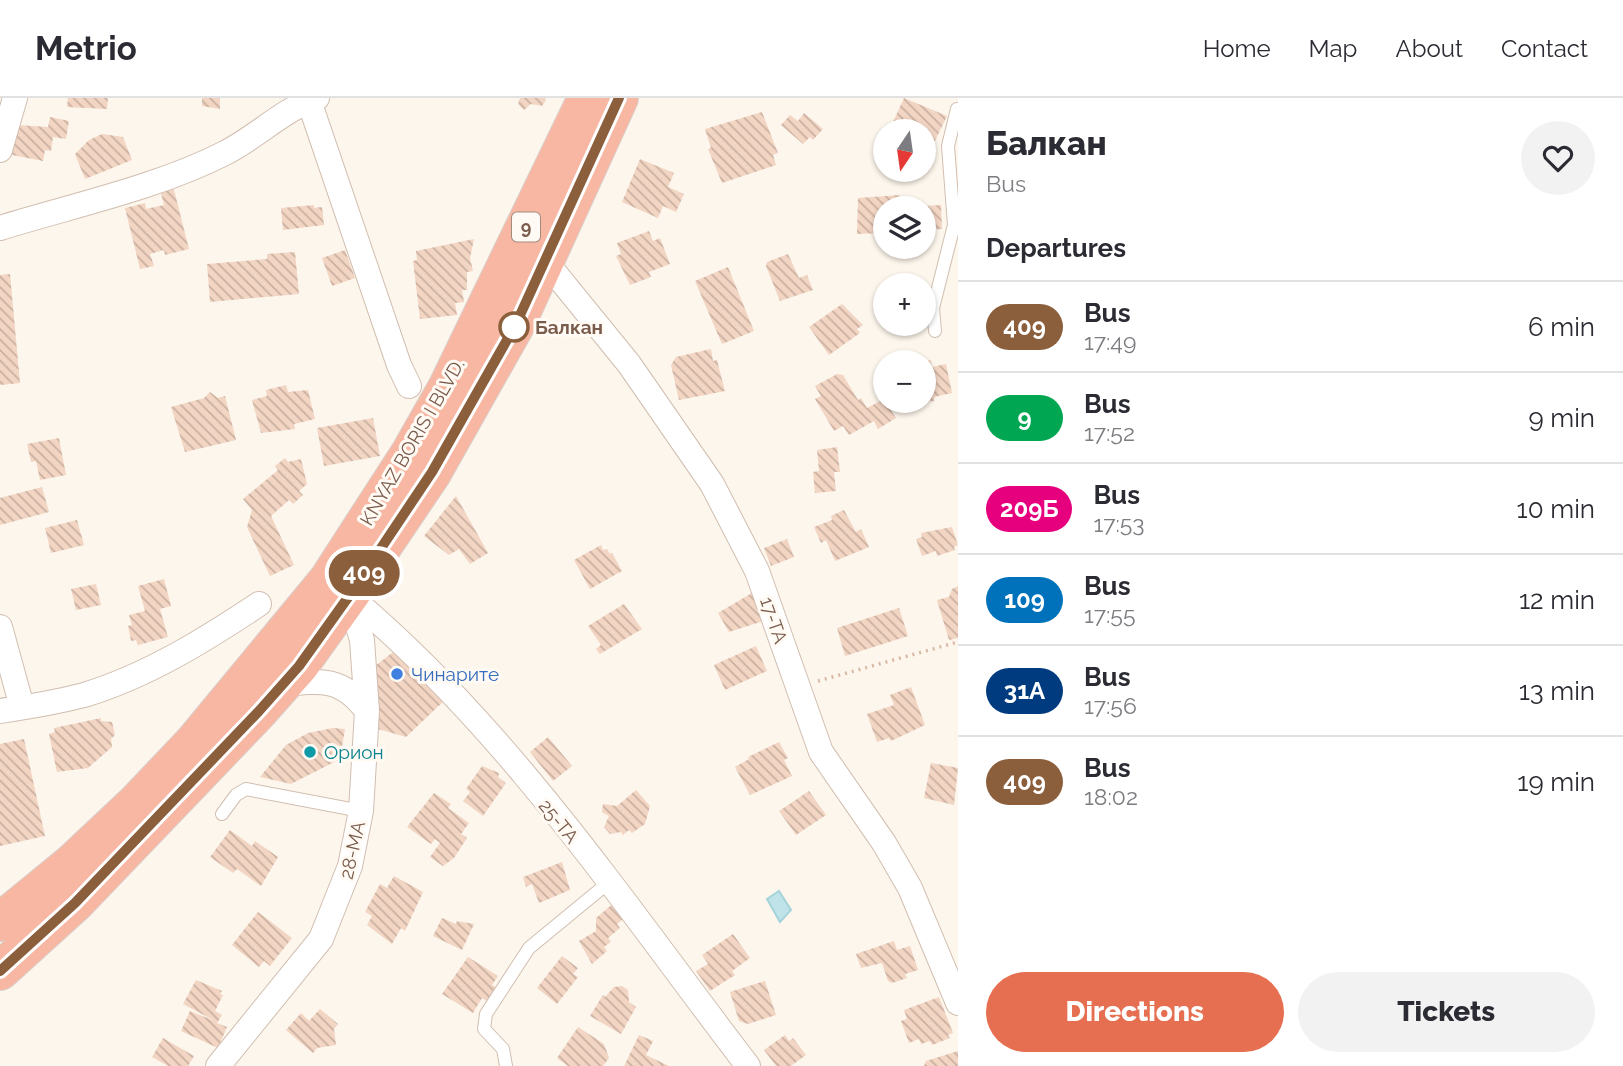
<!DOCTYPE html>
<meta charset="utf-8">
<style>
body{margin:0;font-family:Raleway,sans-serif;background:#f2f2f3;color:#2b2b33;height:100vh;display:flex;flex-direction:column;font-size:26px;white-space:nowrap}
*{box-sizing:border-box;margin:0}
p{font-size:23px;color:#7c7c81}
.icon{flex:none;width:38px;height:38px;fill:none;stroke:currentColor;stroke-width:2;stroke-linecap:round;stroke-linejoin:round}
.map{position:relative;flex:1;overflow:hidden}
.drawer{display:flex;flex-direction:column;background:#fff;width:665px}
.drawer>*{flex:none}
.badge{padding:0 14px;border-radius:23px;font-size:24px;line-height:46px}
.needle{width:46px;rotate:193deg}
.buttons{position:absolute;left:873px;top:21px;display:grid;gap:14px}
.buttons a{display:grid;place-items:center;width:63px;height:63px;border-radius:50%;background:#fff;box-shadow:0 2px 5px #0004;font-size:35px}
.map>.badge{position:absolute;translate:-50% -50%;box-shadow:0 0 0 4px #fff}
h2{padding:0 28px;font-size:26px;line-height:63px}
.round{display:grid;place-items:center;flex:none;width:74px;height:74px;border-radius:37px;background:#f2f2f3}
.overview{display:flex;align-items:center;justify-content:space-between;height:119px;padding:0 28px}
h1{font-size:33px;font-weight:800;line-height:52px}
.cta{display:flex;gap:14px;margin-top:auto;padding:14px 28px}
.cta a{flex:1;height:80px;border-radius:42px;background:#e76f51;color:#fff;font-size:28px;font-weight:800;line-height:80px;text-align:center}
.cta a+a{background:#f2f2f3;color:#2b2b33}
ul{padding:0;list-style:none}
li{display:flex;align-items:center;gap:21px;height:91px;padding:0 28px;border-top:2px solid #e1e1e2}
li div{flex:1}
li b{display:block;font-size:26px}
li em{font-style:normal}
li .badge{min-width:77px;font-weight:700;text-align:center}
header{display:flex;align-items:center;gap:42px;box-sizing:border-box;height:98px;padding:0 35px;background:#fff;border-bottom:2px solid #e1e1e2}
header strong{font-size:33px}
nav{display:flex;gap:38px;margin-inline-start:auto;font-size:24px}
main{display:flex;flex:1;min-height:0}
.map>svg:first-child{display:block}
</style>
<header>
<strong>Metrio</strong>
<nav><a>Home</a><a>Map</a><a>About</a><a>Contact</a></nav>
</header>
<main>
<div class="map">
<svg width="958" height="968" viewBox="0 0 958 968">
<defs>
<pattern id="building-back-hatch" width="6" height="6" patternUnits="userSpaceOnUse" patternTransform="scale(1.75)"><rect width="6" height="6" fill="#f3d5c3"/><path d="M-1 5l2 2M0 0l6 6M5-1l2 2" fill="none" stroke="#cab0a1"/></pattern>
</defs>
<rect width="100%" height="100%" fill="#fdf6ec"/>
<path fill="#bfe3e8" stroke="#a5d3da" stroke-width="2" d="M779,793L791,812L780,824L767,801Z"/>
<path fill="url(#building-back-hatch)" d="M68,0H108L107,11L67,9Z
M202,0H220V11L202,8Z
M520,0H545L546,2L542,8L531,6L524,12L518,6Z
M904,0L947,18L935,43L924,38V33H914L893,24Z
M762,14L778,55L773,57L776,67L722,85L708,51L711,50L705,31Z
M804,15L823,31L813,42L810,39L803,46L781,27L790,17L798,23Z
M50,19L69,23L66,41L53,39L51,53L45,52L43,63L12,57L18,27L48,29Z
M102,36L123,39L132,62L85,81L75,56L89,42Z
M640,61L674,75L668,89L684,96L676,114L663,108L658,120L622,104Z
M172,84L189,151L165,157L164,152L150,156L154,168L140,171L125,110L145,105L146,111L164,107L159,87Z
M900,97V105L909,104L910,110H886V135L857,136L858,100Z
M314,107V110L322,109L324,127L283,132L281,110Z
M941,107L942,131L924,132V108Z
M649,133L653,143L660,140L670,166L649,174L651,179L630,187L616,158L621,156L617,145Z
M474,141L470,160L473,173L467,174V192H462L464,204L455,205L457,217L420,221L413,163L417,162L416,153Z
M345,152L355,180L332,188L322,160Z
M295,154L299,196L210,204L207,166L267,161V156Z
M788,156L799,180L807,177L813,192L780,203L766,168L767,164Z
M728,169L754,233L722,246L695,183Z
M10,176L20,285L0,287V177Z
M886,204L885,226L909,227L885,232L880,205Z
M842,206L863,227L857,231L860,235L829,257L809,229Z
M711,251L713,263L717,262L725,293L679,302L671,267L676,259Z
M931,262L932,269L946,266L952,295L934,299V303L903,307L902,303H924V263Z
M837,276L843,277L858,302L861,300L867,310L884,301L896,320L878,331L874,323L849,337L843,328L834,333L815,301L821,298L815,288Z
M286,287L288,294L308,292L315,321L294,326L295,331L261,335L252,302L267,298L266,292Z
M210,294L218,300L225,298L236,342L185,354L171,309L204,300Z
M373,320L380,358L324,368L317,330Z
M59,340L66,377L40,382L36,363L31,364L27,346Z
M837,349L840,374H834L836,393L815,395L813,374L819,373L817,352Z
M285,360L288,364L301,361L307,386L299,393L303,397L293,406L289,402L271,418L294,467L270,478L247,429L252,412L243,401L278,372L275,368Z
M42,389L49,414L0,427V400Z
M456,398L488,455L470,466L459,451L449,457L424,438Z
M844,412L856,434L861,431L869,449L835,463L826,442L821,445L814,429L832,422L831,418Z
M77,422L84,447L51,455L45,430Z
M952,429L958,447L954,449L955,452L937,458L936,453L922,458L916,441L922,439L921,435Z
M787,441L794,459L771,468L764,450Z
M601,447L603,452L607,451L610,456L612,455L622,473L590,491L574,462Z
M164,481L171,508L160,511L168,539L138,547L136,542L131,543L128,528L132,527L129,517L145,513L138,488Z
M96,486L101,507L76,512L71,491Z
M958,488V540L949,542L937,502L949,499L952,491Z
M757,492L766,522L729,534L718,515Z
M624,506L642,531L600,556L596,551L601,547L588,528Z
M899,510L908,538L845,558L837,530Z
M756,548L767,573L725,592L714,567Z
M393,554L398,555L445,602L406,639L378,631L375,568Z
M911,589L925,627L891,643L889,640L877,644L867,616L894,607L890,597Z
M101,620V623L112,624L115,637L111,641L112,649L88,670L57,674L49,636L55,634L54,630Z
M333,630L345,631L340,661L291,686L260,679L286,647L308,635Z
M548,639L572,668L553,683L530,654Z
M24,641L45,738L0,748V646Z
M779,644L788,660L784,662L792,678L750,697L735,669L749,661L748,659Z
M931,665L958,670L954,707L924,700Z
M482,668L499,675L498,679L506,685L483,718L463,703L470,694L466,691Z
M636,692L650,708L645,726L632,735L629,732L623,737L621,734L610,736L604,729L609,718L602,714L603,706L617,708Z
M809,693L826,717L796,737L779,713Z
M434,695L451,706L448,710L469,725L461,736L467,740L454,760L443,768L430,759L440,745L435,741L431,746L407,729Z
M230,732L252,748L255,743L278,759L261,788L237,771L233,775L210,759Z
M562,764L570,792L539,805L532,786L526,789L523,779Z
M394,778L423,794L405,833L401,830L392,846L367,827L372,818L365,814L380,786L387,790Z
M616,803L627,818L617,826L620,830L608,840L611,844L604,849L607,853L592,866L579,843L596,833V820Z
M258,814L292,840L270,868L264,863L259,869L232,847Z
M442,820L456,826L457,823L474,826L462,852L433,838Z
M733,836L750,860L732,873L735,877L710,893L696,873L708,866L702,857Z
M894,843L897,852L910,848L918,872L905,876L907,880L892,885L888,883L882,865L861,870L856,856Z
M562,858L578,870L573,876L578,879L557,906L537,890Z
M468,859L498,878L492,887L497,890L488,904L482,900L473,915L442,896Z
M196,882L222,893L220,896L223,897L215,913L222,917L217,925L227,929L218,950L181,933L190,913L215,923L183,906Z
M765,883L776,917L748,926L739,923L730,894Z
M622,888L628,892L629,904L636,909L621,936L590,918L603,897L605,899L614,889Z
M939,899L953,935L948,937L950,940L932,947L930,943L921,946L919,941L909,945L901,923L907,921L904,912Z
M320,911L338,926L334,931L336,947L317,950L313,955L286,932L301,915L309,923Z
M578,929L604,946L609,960L603,968H568L557,960Z
M639,937L653,943L646,957L669,968H624Z
M785,937L789,943L793,940L806,957L791,968H776L764,952Z
M163,940L194,958L188,968H168L152,959Z
M958,953V968H924L926,963Z"/>
<g fill="none" stroke-linecap="round" stroke-linejoin="round">
<g stroke="#d1beb0" stroke-width="14">
<path id="lane" d="M935,233L933,210L954,127L948,48L957,11
M222,716L236,697L246,691L361,713
M506,968L503,951L484,931L486,916L529,850L608,785"/>
</g>
<g stroke="#d1beb0" stroke-width="26">
<path id="street" d="M309,3L399,267L409,288
M0,52L15,0
M0,130C71,108 159,89 225,55C257,39 282,12 317,0
M546,164L629,266L712,386L757,473L821,654L884,745L910,790L958,905
M349,498C507,630 624,806 748,968
M0,529L22,609
M282,587C321,582 342,579 367,613
M0,613C28,609 57,604 84,597C147,578 205,542 259,506
M218,968L321,841L350,768L361,713L367,613L362,542L349,498"/>
</g>
<g stroke="#dad1cd" stroke-width="40">
<path id="highway" d="M0,824L71,766L137,704L194,644L328,482L410,355L448,288L587,0
M0,873L75,805L259,613L299,568L349,498L432,375L516,226L619,0"/>
</g>
<path stroke="#d9b8a5" stroke-width="3.5" stroke-dasharray="2 5" stroke-linecap="butt" d="M818,583L958,544"/>
<use href="#lane" stroke="#fff" stroke-width="12"/>
<use href="#street" stroke="#fff" stroke-width="24"/>
<use href="#highway" stroke="#f7b7a3" stroke-width="38"/>
</g>
<g fill="none" stroke-linecap="round" stroke-linejoin="round">
<g stroke="#fff" stroke-width="16">
<path id="line" d="M0,873L75,805L259,613L299,568L349,498L432,374L516,226L619,0"/>
</g>
<use href="#line" stroke="#8b5e3c" stroke-width="10"/>
</g>
<circle fill="#fff" stroke="#8b5e3c" stroke-width="3.5" cx="514" cy="229" r="14"/>
<circle fill="#3f7fe0" stroke="#fffaf3" stroke-width="2.5" cx="397" cy="576" r="7"/>
<circle fill="#0f9aa8" stroke="#fffaf3" stroke-width="2.5" cx="310" cy="654" r="7"/>
<g text-anchor="middle" dominant-baseline="central" stroke-width="6" stroke-linejoin="round" paint-order="stroke">
<rect fill="#fffaf3" stroke="#a28b7f" stroke-width="2" x="512" y="114.5" width="28" height="29" rx="5"/>
<g font-size="18" font-weight="bold" fill="#7a5c4d">
<text x="526" y="129">9</text>
</g>
<g font-size="19" font-weight="bold" fill="#7a5c4d" stroke="#fffaf3" text-anchor="start">
<text x="535" y="229">Балкан</text>
</g>
<g font-size="19" fill="#7a5c4d" stroke="#fffaf3">
<text transform="translate(412 344) rotate(-60)">KNYAZ BORIS I BLVD.</text>
<text transform="translate(774 522) rotate(71)">17-ТА</text>
<text transform="translate(559 723) rotate(51)">25-ТА</text>
<text transform="translate(352 752) rotate(-77)">28-МА</text>
</g>
<g font-size="19" fill="#366cbe" stroke="#fffaf3" text-anchor="start">
<text x="411" y="576">Чинарите</text>
</g>
<g font-size="19" fill="#0d838f" stroke="#fffaf3" text-anchor="start">
<text x="324" y="654">Орион</text>
</g>
</g>
</svg>
<div class="buttons">
<a><svg class="needle" viewBox="-14 -14 28 28"><path d="M0-13l5 13h-10z" fill="#e53935"/><path d="M0 13l5-13h-10z" fill="#7c7c81"/></svg></a>
<a><svg class="icon" aria-label="layers" viewBox="0 0 24 24"><path d="M12 4l9 5-9 5-9-5zM3 14l9 5 9-5"/></svg></a>
<a>+</a>
<a>−</a>
</div>
<b class="badge" style="left:364px;top:475px;background:#8b5e3c;color:#fff">409</b>
</div>
<section class="drawer">
<div class="overview"><div><h1>Балкан</h1><p>Bus</p></div><a class="round"><svg class="icon" aria-label="heart" viewBox="0 0 24 24"><path d="M12 20l-8-8c-3-5 5-10 8-4 3-6 11-1 8 4z"/></svg></a></div>
<h2>Departures</h2>
<ul>
<li><span class="badge" style="background:#8b5e3c;color:#fff">409</span><div><b>Bus</b><p>17:49</p></div><em>6 min</em></li>
<li><span class="badge" style="background:#00a651;color:#fff">9</span><div><b>Bus</b><p>17:52</p></div><em>9 min</em></li>
<li><span class="badge" style="background:#e6007e;color:#fff">209Б</span><div><b>Bus</b><p>17:53</p></div><em>10 min</em></li>
<li><span class="badge" style="background:#0072bc;color:#fff">109</span><div><b>Bus</b><p>17:55</p></div><em>12 min</em></li>
<li><span class="badge" style="background:#003b80;color:#fff">31А</span><div><b>Bus</b><p>17:56</p></div><em>13 min</em></li>
<li><span class="badge" style="background:#8b5e3c;color:#fff">409</span><div><b>Bus</b><p>18:02</p></div><em>19 min</em></li>
</ul>
<div class="cta"><a>Directions</a><a>Tickets</a></div>
</section>
</main>
